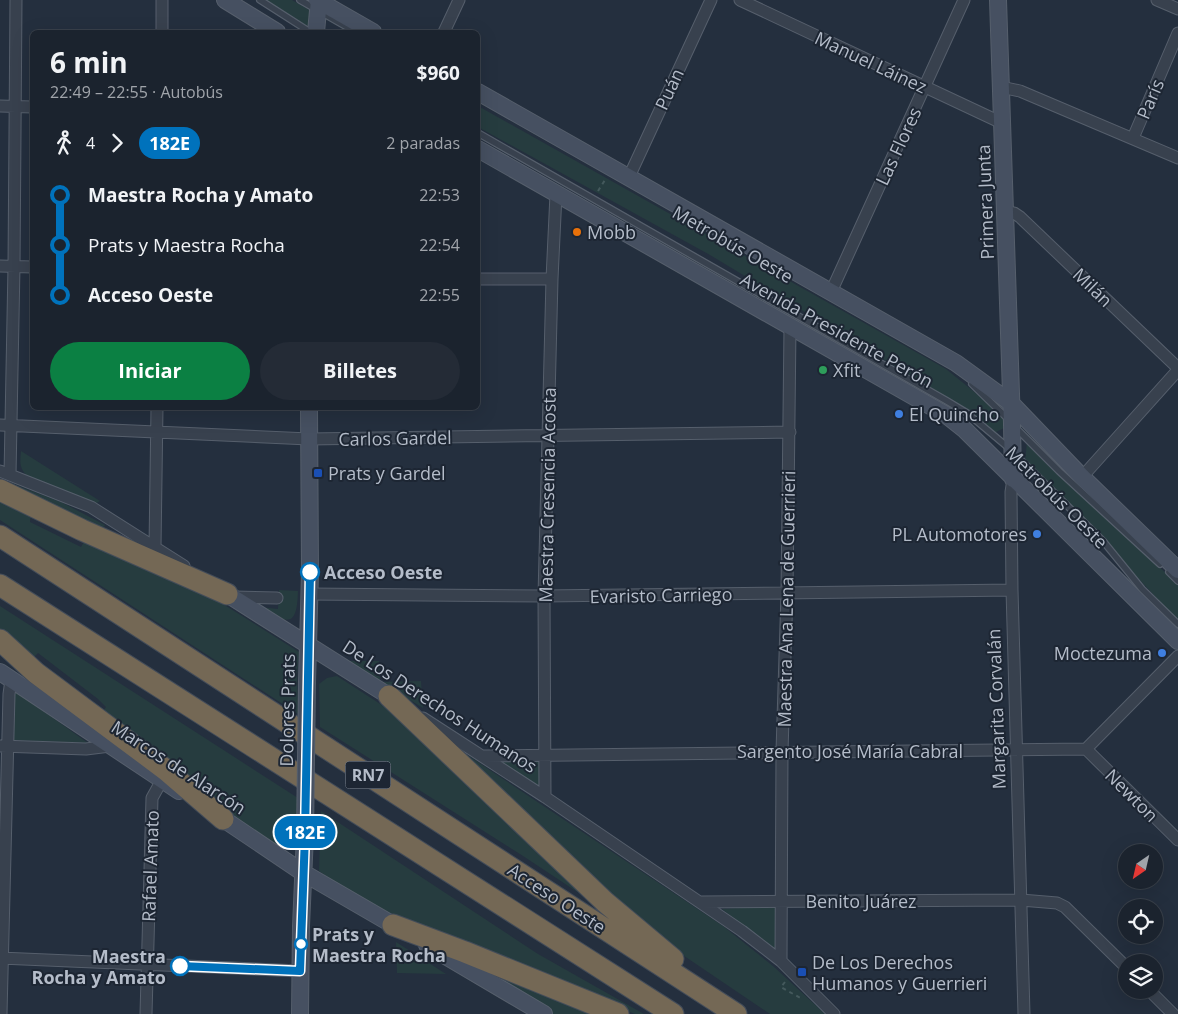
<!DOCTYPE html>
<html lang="es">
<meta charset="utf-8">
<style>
body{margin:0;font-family:"Open Sans",sans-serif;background:#242b36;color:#f1f3f6;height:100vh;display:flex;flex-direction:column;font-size:19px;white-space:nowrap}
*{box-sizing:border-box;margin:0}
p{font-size:16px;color:#a0a4aa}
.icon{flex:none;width:28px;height:28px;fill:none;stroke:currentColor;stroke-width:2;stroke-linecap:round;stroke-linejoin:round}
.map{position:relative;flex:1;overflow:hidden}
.drawer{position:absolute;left:30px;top:30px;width:450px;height:380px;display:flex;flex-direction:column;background:#1b232e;border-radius:8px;box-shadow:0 5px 20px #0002,0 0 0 1px #39404a}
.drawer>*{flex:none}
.badge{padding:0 10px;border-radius:16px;font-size:18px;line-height:32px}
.needle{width:32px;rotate:214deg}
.controls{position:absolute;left:1118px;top:844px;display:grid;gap:10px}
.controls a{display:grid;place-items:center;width:45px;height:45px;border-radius:50%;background:#1b232e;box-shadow:0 5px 20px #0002,0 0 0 1px #39404a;font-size:25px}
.map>.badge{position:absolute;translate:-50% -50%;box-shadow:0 0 0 2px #fff}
.legs{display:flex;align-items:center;gap:8px;height:55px;padding:0 20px;font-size:16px}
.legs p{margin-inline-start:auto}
.overview{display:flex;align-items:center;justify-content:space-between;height:85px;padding:0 20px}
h1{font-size:28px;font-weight:700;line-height:38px}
.cta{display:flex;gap:10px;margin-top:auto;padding:10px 20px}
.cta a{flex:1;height:58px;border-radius:30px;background:#0b8043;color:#fff;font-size:20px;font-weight:700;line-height:58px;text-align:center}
.cta a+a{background:#242b36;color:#f1f3f6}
ul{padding:0 20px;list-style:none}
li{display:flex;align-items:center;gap:18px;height:50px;font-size:19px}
li i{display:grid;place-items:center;width:8px;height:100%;margin:0 6px;background:currentColor}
li i::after{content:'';width:12px;height:12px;margin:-6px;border:4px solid;border-radius:50%;background:#1b232e}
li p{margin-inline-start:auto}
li:first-child i{background:linear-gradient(#0000 50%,currentColor 0)}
li:last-child i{background:linear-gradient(currentColor 50%,#0000 0)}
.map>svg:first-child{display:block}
</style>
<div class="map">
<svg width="1178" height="1014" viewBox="0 0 1178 1014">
<rect width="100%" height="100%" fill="#242f3e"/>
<path fill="#263c3f" d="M266,0H292L311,11L310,28Z
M478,106L946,369L1004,416V428L994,433L963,407L710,255L478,127Z
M1027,441L1095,509L1178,584V621L1124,563L1025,462Z
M21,451L100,501L93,505L27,476C19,468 20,462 21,451Z
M0,479L61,502L105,525L104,527L37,503L0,487Z
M0,497L31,511L30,522L81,547L84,542L93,546L95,542L223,604L299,652L297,674L298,714L0,520Z
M279,590L298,591C297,631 286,622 259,607L278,609Z
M0,606L298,798L299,850C279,850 270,842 253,832L102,713L106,707L98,699L38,653L34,657L0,629Z
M346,661H379L380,682L421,681L423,708Z
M337,676L388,709L591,901L520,854L320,727L319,684L327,678Z
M15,691L88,743L12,740Z
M436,734L723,926L773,966L825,1014H770L665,943Z
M495,759H541L542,791Z
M321,811L538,954L644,1014H635L407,923L337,884L319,871Z
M779,906L781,955L722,909Z
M396,942L446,974L397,973Z
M457,960L590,1014H551Z"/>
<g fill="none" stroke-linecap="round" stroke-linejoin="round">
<g stroke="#565f6c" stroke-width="8">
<path id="lane" d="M260,0L310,32
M300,0L356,32
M478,133L947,401L967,413L1010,449
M972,384L1008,419
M1016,428L1059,471L1160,564
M1017,456L1103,541L1142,589L1178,624
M1169,572L1178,581"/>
</g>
<g stroke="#565f6c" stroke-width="13">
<path id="street" d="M740,0L1002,123
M1157,0L1178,9
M162,32V0
M444,32L459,0
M1001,87L1020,91L1178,158
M0,106L32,107
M1133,138L1178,33
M628,179L711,0
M1005,211L1014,213L1020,217L1178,368
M0,266L32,267
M478,279H552
M831,292L964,0
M0,425L309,439L790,432
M0,471L91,507L184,566
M10,475L14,266L16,0
M1082,477L1178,370
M1013,479L1011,492L1012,590L1024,1014
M155,547L157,408
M309,594L544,596L1012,590
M234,597L277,598
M423,718L545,797L742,931L781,961L834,1014
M0,746L86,749L110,746
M1086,749L1178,840
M483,756L1086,749L1178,656
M545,797L544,596L552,279L556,194
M701,902L1021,900L1057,903L1065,907L1126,967
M0,958L300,971
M781,961L782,751L787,593L790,327
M1149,990L1173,1014
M1,1014L9,694L11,680
M146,1014L152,798L162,780"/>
</g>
<g stroke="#565f6c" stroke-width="18">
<path id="secondary" d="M225,0L277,32
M317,0L373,32
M998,0L1012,424L1013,479
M316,32L319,0
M478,92L956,363L1011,403L1082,477L1178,570
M478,149L946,415L965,430L1178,641
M227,594L389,696
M0,672L179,791
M307,682L310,572L309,408
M213,812L302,872L402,930
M427,945L544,1014
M300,1014L301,926L305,835"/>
</g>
<g stroke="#434c59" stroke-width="23">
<path id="highway" d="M0,490L82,530L227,594
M0,536L736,1014
M0,585L673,1014
M0,640L36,673L166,770L223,819
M389,696L605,902L673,959
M393,925L465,952L618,1014"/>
</g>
<path stroke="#44595c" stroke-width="2" stroke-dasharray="4 4" stroke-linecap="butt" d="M598,191L605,180
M785,982L781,987L802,999"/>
<use href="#lane" stroke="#38414e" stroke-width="5.5"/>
<use href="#street" stroke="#38414e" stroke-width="11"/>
<use href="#secondary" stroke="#465061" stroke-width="16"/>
<use href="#highway" stroke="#746855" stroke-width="21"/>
<g stroke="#565f6c" stroke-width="18" stroke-linecap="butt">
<path id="secondary-bridge" d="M305,835L307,682"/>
</g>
<use href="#secondary-bridge" stroke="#465061" stroke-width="16"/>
</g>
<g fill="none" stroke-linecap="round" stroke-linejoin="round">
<g stroke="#fff" stroke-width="11">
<path id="line-1" d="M180,966L300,971L305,835L310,572"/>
</g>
<use href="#line-1" stroke="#0072bc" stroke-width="8"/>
</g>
<circle fill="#e8710a" stroke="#1d2633" stroke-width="2" cx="577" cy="232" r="5"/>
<circle fill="#2e9e5b" stroke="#1d2633" stroke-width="2" cx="823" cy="370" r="5"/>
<g fill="#3f7fe0" stroke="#1d2633" stroke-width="2">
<circle cx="899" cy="414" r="5"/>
<circle cx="1037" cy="534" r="5"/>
<circle cx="1162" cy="653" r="5"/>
</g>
<g fill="#1a4fb4" stroke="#1d2633" stroke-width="2">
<rect x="313" y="468" width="10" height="10" rx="2.5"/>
<rect x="797" y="967" width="10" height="10" rx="2.5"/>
</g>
<g fill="#fff" stroke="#0072bc" stroke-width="2.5">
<circle cx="310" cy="572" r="9"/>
<circle cx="301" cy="944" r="6"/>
<circle cx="180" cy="966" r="9"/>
</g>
<g text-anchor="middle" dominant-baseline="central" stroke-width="4" stroke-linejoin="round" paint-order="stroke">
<rect fill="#1d2633" stroke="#878f9c" stroke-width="1" x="345.5" y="761.5" width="45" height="27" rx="4"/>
<g font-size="16" font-weight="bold" fill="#b4bcc9">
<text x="368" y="775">RN7</text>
</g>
<g font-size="18" fill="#b4bcc9" stroke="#1d2633">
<text transform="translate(871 62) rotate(25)">Manuel Láinez</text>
<text transform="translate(669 89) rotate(-65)">Puán</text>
<text transform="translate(1150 99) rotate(-67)">París</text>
<text transform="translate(898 146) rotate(-65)">Las Flores</text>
<text transform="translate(985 202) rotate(-92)">Primera Junta</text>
<text transform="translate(733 244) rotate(30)">Metrobús Oeste</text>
<text transform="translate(1093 287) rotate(44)">Milán</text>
<text transform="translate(837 330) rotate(29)">Avenida Presidente Perón</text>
<text transform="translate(395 438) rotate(-1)">Carlos Gardel</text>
<text transform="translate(547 495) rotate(-89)">Maestra Cresencia Acosta</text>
<text transform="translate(1057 497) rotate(45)">Metrobús Oeste</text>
<text transform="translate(661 595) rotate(-1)">Evaristo Carriego</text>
<text transform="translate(786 599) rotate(-89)">Maestra Ana Lena de Guerrieri</text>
<text transform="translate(440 706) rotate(33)">De Los Derechos Humanos</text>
<text transform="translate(996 709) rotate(-92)">Margarita Corvalán</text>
<text transform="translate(287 710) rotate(-89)">Dolores Prats</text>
<text x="850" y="751">Sargento José María Cabral</text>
<text transform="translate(179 767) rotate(33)">Marcos de Alarcón</text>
<text transform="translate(1132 795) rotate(45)">Newton</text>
<text transform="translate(150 866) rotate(-88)">Rafael Amato</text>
<text transform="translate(557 898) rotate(33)">Acceso Oeste</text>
<text x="861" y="901">Benito Juárez</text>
</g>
<g font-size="18" fill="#b4bcc9" stroke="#1d2633" text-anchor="start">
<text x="587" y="232">Mobb</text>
<text x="833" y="370">Xfit</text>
<text x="909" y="414">El Quincho</text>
<text x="328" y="473">Prats y Gardel</text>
<text x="1027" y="534" text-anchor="end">PL Automotores</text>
<text x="1152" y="653" text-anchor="end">Moctezuma</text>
<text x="812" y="962">De Los Derechos<tspan x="812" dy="21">Humanos y Guerrieri</tspan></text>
</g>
<g font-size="18" font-weight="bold" fill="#b4bcc9" stroke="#1d2633" text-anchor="start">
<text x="324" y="572">Acceso Oeste</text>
<text x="312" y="934">Prats y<tspan x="312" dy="21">Maestra Rocha</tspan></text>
<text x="166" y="956" text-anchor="end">Maestra<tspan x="166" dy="21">Rocha y Amato</tspan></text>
</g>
</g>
</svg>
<div class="controls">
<a><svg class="needle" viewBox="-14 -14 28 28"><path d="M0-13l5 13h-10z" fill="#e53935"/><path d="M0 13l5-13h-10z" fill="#a0a4aa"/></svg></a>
<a><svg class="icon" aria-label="locate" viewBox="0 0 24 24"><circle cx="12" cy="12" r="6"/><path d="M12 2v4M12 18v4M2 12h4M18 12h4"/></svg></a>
<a><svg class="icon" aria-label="layers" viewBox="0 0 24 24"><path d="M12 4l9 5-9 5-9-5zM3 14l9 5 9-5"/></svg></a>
</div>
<b class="badge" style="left:305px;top:832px;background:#0072bc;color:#fff">182E</b>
<section class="drawer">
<div class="overview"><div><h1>6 min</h1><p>22:49 – 22:55 · Autobús</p></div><b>$960</b></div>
<div class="legs"><svg class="icon" aria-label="walk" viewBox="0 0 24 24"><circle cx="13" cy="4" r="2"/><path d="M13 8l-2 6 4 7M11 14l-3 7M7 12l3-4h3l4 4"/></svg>4<svg class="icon" aria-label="forward" viewBox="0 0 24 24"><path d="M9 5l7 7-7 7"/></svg><b class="badge" style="background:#0072bc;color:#fff">182E</b><p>2 paradas</p></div>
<ul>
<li><i style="color:#0072bc"></i><b>Maestra Rocha y Amato</b><p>22:53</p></li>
<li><i style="color:#0072bc"></i><span>Prats y Maestra Rocha</span><p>22:54</p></li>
<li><i style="color:#0072bc"></i><b>Acceso Oeste</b><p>22:55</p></li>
</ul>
<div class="cta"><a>Iniciar</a><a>Billetes</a></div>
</section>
</div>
